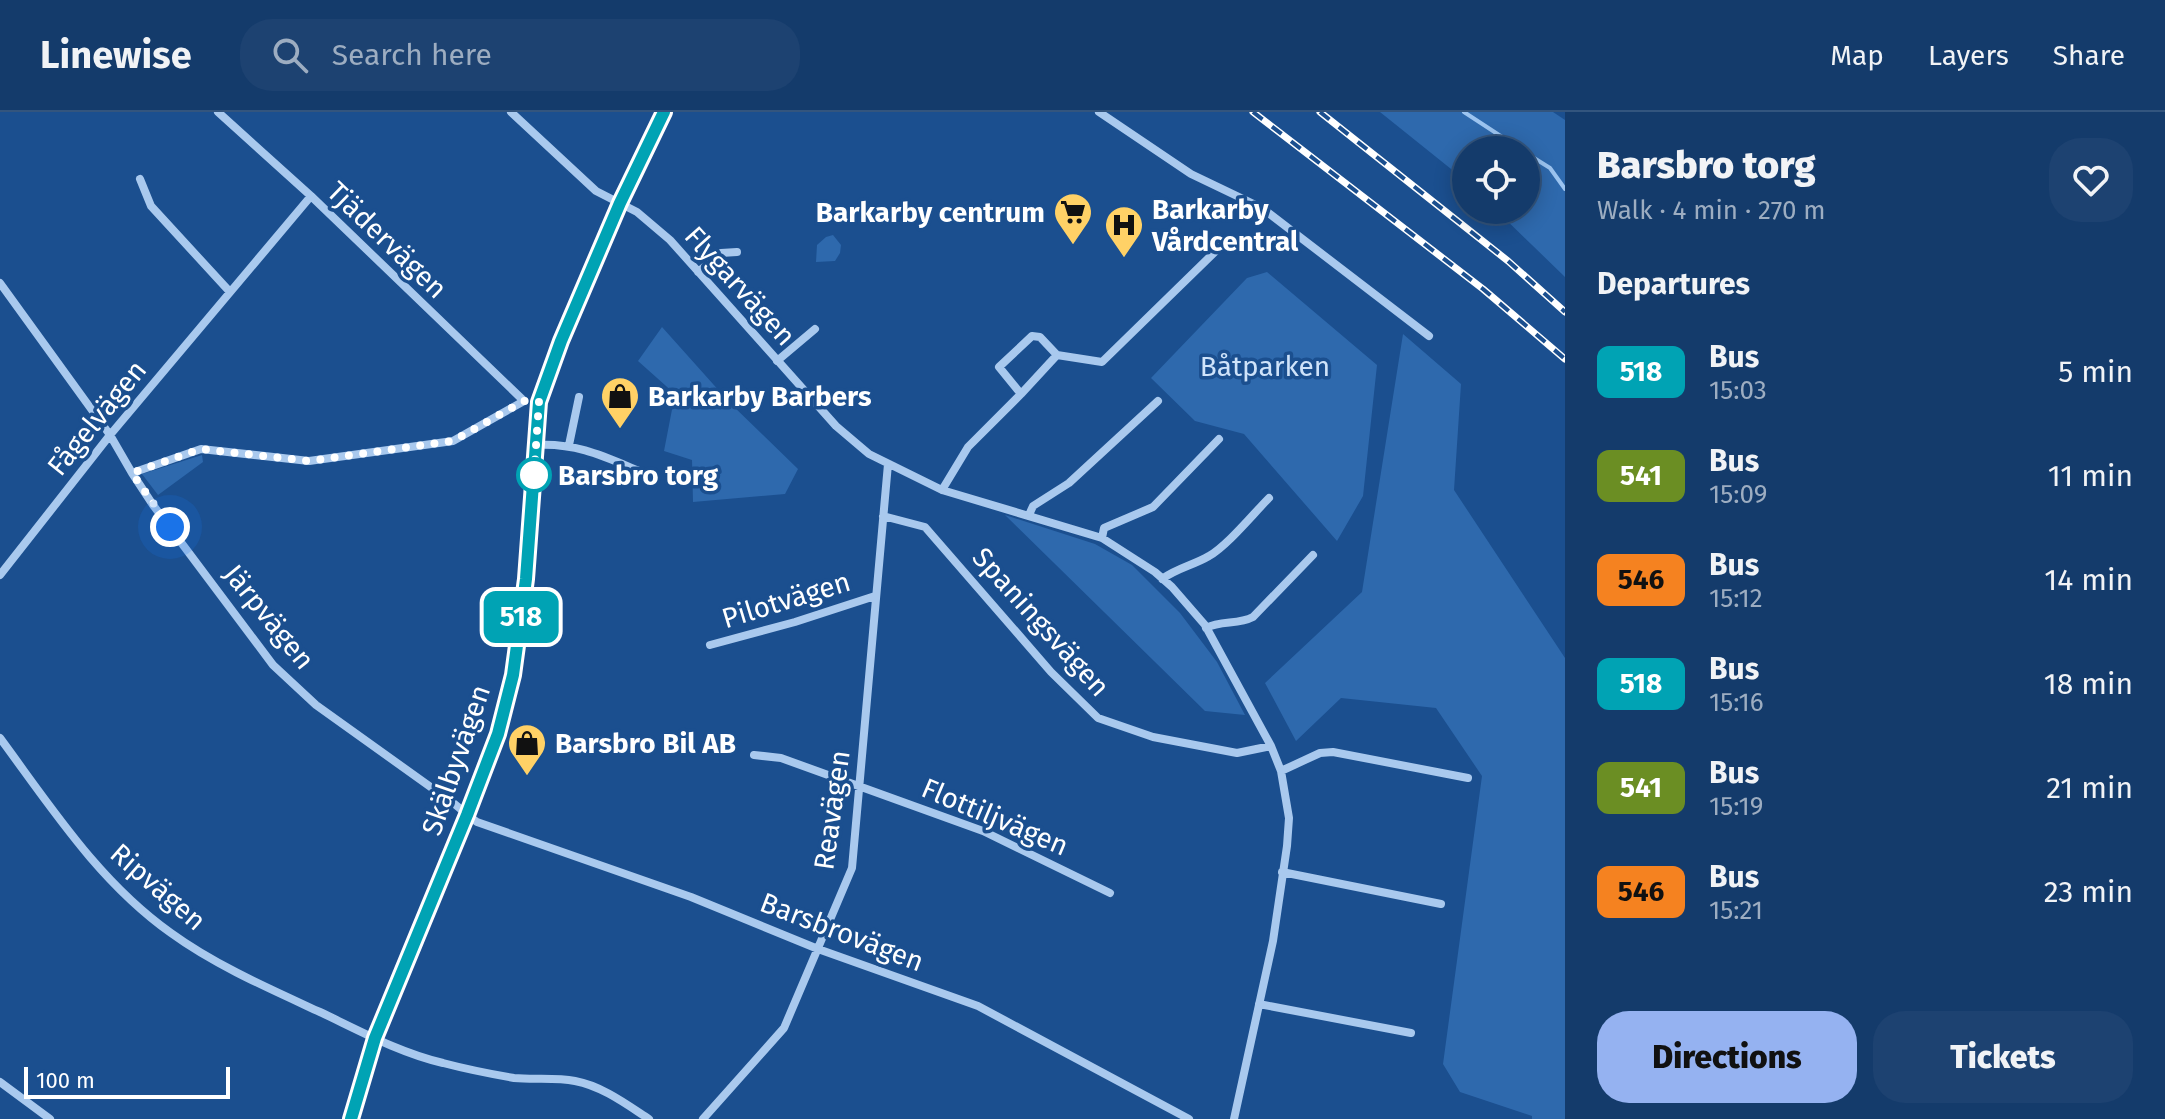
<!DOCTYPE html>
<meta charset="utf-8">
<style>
body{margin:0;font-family:"Fira Sans",sans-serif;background:#1d4271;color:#f1f3f6;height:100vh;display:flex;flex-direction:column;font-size:30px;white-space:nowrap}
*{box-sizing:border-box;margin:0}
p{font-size:26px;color:#9dadc1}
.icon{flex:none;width:44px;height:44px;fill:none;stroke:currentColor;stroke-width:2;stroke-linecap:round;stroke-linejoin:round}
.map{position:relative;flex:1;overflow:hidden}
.side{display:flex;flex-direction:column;background:#143b6b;width:600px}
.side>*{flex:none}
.badge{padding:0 16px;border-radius:12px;font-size:28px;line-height:52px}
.controls{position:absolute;left:1452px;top:24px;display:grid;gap:16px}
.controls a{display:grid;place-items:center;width:88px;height:88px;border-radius:50%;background:#143b6b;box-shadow:0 4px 20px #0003,0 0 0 2px #33557e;font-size:40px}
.scale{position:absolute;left:24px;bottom:20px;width:206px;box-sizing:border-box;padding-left:8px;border:4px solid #fff;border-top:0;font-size:22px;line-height:28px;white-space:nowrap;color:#fff;-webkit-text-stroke:6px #1b4f8f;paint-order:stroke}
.you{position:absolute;width:40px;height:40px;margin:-20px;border:6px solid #fff;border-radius:50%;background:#1a73e8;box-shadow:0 0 0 12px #1a73e833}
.map>.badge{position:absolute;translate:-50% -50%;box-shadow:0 0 0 4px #fff}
h2{padding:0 32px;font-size:30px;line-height:72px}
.round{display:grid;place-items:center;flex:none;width:84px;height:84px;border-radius:32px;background:#1d4271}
.summary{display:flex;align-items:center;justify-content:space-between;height:136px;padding:0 32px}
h1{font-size:38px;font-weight:800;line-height:60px}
.button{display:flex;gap:16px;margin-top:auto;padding:16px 32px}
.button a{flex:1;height:92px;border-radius:32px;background:#95b2f1;color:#111;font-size:32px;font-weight:800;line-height:92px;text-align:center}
.button a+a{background:#1d4271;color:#f1f3f6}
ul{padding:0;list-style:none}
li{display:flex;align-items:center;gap:24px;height:104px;padding:0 32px}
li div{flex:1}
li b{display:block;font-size:30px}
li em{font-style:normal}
li .badge{min-width:88px;font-weight:700;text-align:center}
header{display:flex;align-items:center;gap:48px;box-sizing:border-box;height:112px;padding:0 40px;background:#143b6b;border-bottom:2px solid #33557e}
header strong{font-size:38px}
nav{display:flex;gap:44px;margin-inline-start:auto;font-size:28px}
.search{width:560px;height:72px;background:#1d4271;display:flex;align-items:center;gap:20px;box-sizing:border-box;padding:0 28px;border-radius:32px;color:#9dadc1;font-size:30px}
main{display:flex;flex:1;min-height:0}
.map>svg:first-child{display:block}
</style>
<header>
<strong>Linewise</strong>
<div class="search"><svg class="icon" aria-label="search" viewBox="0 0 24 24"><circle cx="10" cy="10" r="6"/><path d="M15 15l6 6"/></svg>Search here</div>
<nav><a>Map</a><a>Layers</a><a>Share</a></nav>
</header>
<main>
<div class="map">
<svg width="1565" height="1007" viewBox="0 0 1565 1007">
<rect width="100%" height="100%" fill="#1b4f8f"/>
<path fill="#2e69ad" d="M1380,0H1553L1565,8V165L1496,98H1526V38H1466V69Z
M833,123L841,133L840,141L835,149L816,150L817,133L826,125Z
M1267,160L1377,253L1363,384L1337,429L1244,322L1195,309L1151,266L1247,166Z
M662,215L730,291L798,357L785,382L693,390L692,348L664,339L675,282L638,249Z
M1403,222L1461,272L1454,378L1565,546V1007H1532V1004L1460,980L1443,952L1482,664L1436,596L1341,586L1296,629L1265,571L1362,480Z
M202,343L203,350L158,383L142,362Z
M1005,403L1095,432L1132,453L1180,501L1217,550L1245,603L1205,599Z"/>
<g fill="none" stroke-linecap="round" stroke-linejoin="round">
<path stroke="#9cc4f0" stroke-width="4" d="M1464,0L1522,38
M1526,41L1550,56L1565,77"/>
<path stroke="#a9c9ee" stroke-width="8" d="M218,0L311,84L524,289
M511,0L596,79L637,100L670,128L836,314L869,342L942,378L1102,426L1155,460L1172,475L1205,513L1271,634L1281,659L1289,706L1287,734L1273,829L1234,1007
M1099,0L1191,62L1262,96L1429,224
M140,67L151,94L230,180
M698,160L721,141L737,140
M0,171L110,323L132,361L153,393L273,553L316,593L432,676C449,685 461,699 477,710L691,785L818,837L978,894L1189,1007
M1057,243L1102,250L1224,131
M777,249L815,217
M537,333C576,331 603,344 639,359
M569,333L579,285
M132,361L201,337L309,349L453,329L524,289
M942,378L968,335L1021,282L1057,243L1040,225L1032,224L999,255L1021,282
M1029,403L1033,394L1069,371L1158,289
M883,404L925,415L1051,560L1098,606L1153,625L1237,641L1271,634
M1102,426L1104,416L1153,395L1219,327
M0,463L110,323L311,84
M1162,467C1177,456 1194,453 1209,444C1227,434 1253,402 1269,386
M1206,516C1221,508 1238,513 1253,505L1313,443
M710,533L795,510L875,484
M0,626C51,695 99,770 171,821C215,853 270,877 320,900C360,919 400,941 443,951C466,957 491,962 514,966C534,968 555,965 575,969C602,974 626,992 649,1007
M754,643L781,646L983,719L1110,781
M1281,659L1320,641L1333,640L1468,666
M1282,760L1441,792
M1259,892L1411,921
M0,970L50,1007
M703,1007L784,916L852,756L888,352"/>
<path stroke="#a9c9ee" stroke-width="14" d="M351,1007L375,926L467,703L498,622L513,563L526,467L539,290L561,229L620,91L664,0"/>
<g stroke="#fff" stroke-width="7">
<path id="rail" d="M1253,0L1483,177L1565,247
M1320,0L1508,149L1565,200"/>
</g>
<use href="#rail" stroke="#1b4f8f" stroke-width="4" stroke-dasharray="12" stroke-linecap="butt"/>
</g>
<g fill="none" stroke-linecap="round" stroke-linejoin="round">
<g stroke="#fff" stroke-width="18">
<path id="line" d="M351,1007L375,926L467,703L498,622L513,563L526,467L539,290L561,229L620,91L664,0"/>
</g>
<use href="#line" stroke="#00a3b4" stroke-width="12"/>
<path stroke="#fff" stroke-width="8" stroke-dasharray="0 14.4" d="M170,415L132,361L201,337L309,349L453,329L524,289L539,290L534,363"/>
</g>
<defs>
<g id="supermarket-pin" transform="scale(2)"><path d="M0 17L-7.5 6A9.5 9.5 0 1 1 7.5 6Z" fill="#ffd166" stroke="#1b4f8f"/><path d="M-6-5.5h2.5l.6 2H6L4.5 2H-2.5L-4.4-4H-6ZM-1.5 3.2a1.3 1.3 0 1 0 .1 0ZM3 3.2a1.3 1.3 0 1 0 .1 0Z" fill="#111"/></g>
<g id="hospital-pin" transform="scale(2)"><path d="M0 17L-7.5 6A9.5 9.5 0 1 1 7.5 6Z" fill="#ffd166" stroke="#1b4f8f"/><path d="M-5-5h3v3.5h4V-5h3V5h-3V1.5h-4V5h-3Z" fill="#111"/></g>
<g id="shop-pin" transform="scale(2)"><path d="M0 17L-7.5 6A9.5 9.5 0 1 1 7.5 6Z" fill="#ffd166" stroke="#1b4f8f"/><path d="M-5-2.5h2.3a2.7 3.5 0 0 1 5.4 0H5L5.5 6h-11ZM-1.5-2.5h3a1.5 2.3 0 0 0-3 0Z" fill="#111"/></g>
</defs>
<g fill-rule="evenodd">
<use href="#supermarket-pin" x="1073" y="100"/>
<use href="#hospital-pin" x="1124" y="113"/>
<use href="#shop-pin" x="620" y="284"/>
<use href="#shop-pin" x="527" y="631"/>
</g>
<circle fill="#fff" stroke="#00a3b4" stroke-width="4" cx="534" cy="363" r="16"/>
<g text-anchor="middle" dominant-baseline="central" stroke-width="7" stroke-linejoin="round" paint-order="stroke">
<g font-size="28" font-weight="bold" fill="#fff" stroke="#1b4f8f" text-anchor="start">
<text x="1152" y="97">Barkarby<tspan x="1152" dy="32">Vårdcentral</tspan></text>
<text x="1045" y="100" text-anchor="end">Barkarby centrum</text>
<text x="648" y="284">Barkarby Barbers</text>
<text x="555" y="631">Barsbro Bil AB</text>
</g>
<g font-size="28" fill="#fff" stroke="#1b4f8f">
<text transform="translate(387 128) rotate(44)">Tjädervägen</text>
<text transform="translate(740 174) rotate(48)">Flygarvägen</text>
<text transform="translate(97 306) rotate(-51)">Fågelvägen</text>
<text transform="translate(786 488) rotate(-17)">Pilotvägen</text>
<text transform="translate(269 505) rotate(51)">Järpvägen</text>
<text transform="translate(1041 510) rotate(48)">Spaningsvägen</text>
<text transform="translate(456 648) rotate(-71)">Skälbyvägen</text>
<text transform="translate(832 698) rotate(-82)">Reavägen</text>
<text transform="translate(995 705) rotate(23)">Flottiljvägen</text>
<text transform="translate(158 775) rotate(41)">Ripvägen</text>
<text transform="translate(842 820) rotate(21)">Barsbrovägen</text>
</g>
<g font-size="28" fill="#cfe3fa" stroke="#1b4f8f">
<text x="1265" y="254">Båtparken</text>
</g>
<g font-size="28" font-weight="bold" fill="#fff" stroke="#1b4f8f" text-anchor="start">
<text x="558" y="363">Barsbro torg</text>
</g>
</g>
</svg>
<div class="controls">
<a><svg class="icon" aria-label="locate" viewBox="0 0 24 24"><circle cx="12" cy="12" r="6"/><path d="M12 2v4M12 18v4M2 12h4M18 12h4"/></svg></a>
</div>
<div class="scale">100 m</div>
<div class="you" style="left:170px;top:415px"></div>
<b class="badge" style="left:521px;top:505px;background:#00a3b4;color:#fff">518</b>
</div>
<section class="side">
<div class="summary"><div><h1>Barsbro torg</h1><p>Walk · 4 min · 270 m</p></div><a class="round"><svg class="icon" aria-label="heart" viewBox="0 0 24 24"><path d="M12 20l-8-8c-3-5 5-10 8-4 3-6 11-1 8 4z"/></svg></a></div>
<h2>Departures</h2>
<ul>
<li><span class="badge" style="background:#00a3b4;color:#fff">518</span><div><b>Bus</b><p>15:03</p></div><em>5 min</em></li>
<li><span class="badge" style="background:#6b8e23;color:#fff">541</span><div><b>Bus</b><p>15:09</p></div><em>11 min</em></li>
<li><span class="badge" style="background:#f58220;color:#111">546</span><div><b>Bus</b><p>15:12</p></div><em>14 min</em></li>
<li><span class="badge" style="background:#00a3b4;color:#fff">518</span><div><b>Bus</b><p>15:16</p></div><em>18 min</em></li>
<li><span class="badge" style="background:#6b8e23;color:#fff">541</span><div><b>Bus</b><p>15:19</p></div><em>21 min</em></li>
<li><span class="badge" style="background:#f58220;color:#111">546</span><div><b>Bus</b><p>15:21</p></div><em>23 min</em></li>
</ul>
<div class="button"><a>Directions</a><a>Tickets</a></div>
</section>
</main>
